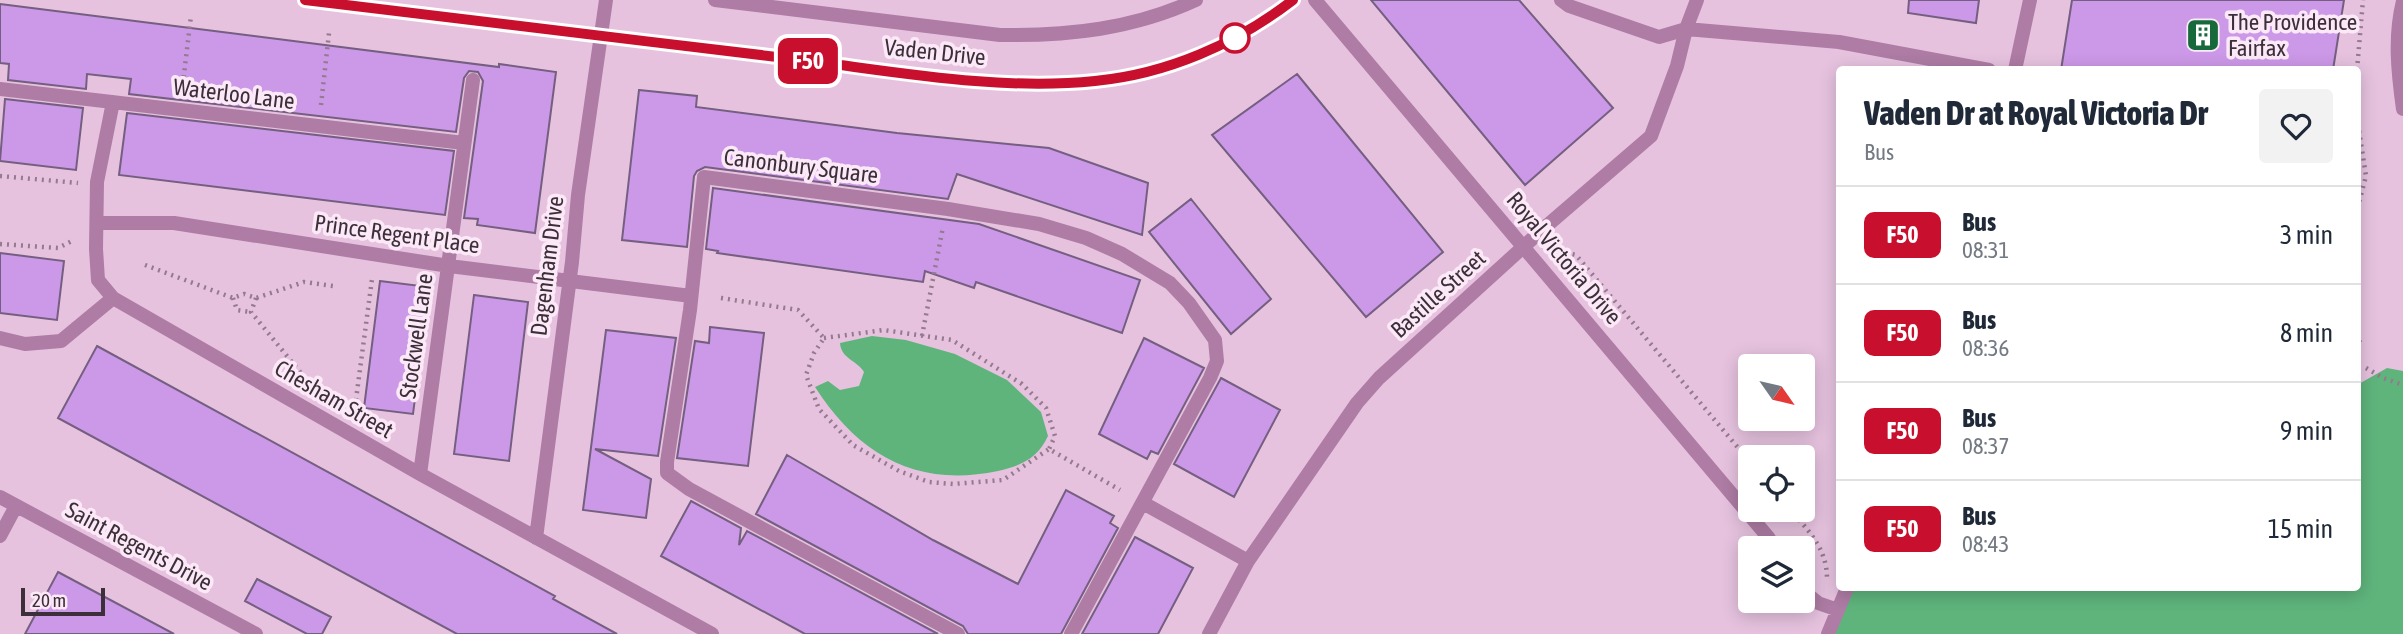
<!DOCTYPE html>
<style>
body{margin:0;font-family:"Asap Condensed",sans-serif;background:#f2f2f3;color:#1f2937;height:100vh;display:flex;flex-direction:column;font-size:26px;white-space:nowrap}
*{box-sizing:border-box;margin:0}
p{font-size:23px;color:#747a83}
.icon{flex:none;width:38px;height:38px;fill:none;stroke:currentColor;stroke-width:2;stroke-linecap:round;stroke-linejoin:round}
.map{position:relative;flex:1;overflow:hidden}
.side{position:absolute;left:1836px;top:66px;width:525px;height:525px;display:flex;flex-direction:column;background:#fff;border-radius:7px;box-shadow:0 4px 18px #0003}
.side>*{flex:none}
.badge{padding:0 14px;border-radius:10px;font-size:24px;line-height:46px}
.needle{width:46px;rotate:124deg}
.tools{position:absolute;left:1738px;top:354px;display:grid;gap:14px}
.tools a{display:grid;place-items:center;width:77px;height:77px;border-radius:7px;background:#fff;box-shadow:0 4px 18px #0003;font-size:35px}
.scale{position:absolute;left:21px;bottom:18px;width:84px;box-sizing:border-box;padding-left:7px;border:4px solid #3d2f3a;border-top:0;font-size:19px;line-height:24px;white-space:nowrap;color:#3d2f3a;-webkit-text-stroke:5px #fce9f8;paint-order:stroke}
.map>.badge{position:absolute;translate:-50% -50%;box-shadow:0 0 0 4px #fff}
.round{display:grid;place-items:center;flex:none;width:74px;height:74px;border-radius:7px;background:#f2f2f3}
.head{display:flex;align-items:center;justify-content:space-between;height:119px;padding:0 28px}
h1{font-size:33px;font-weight:800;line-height:52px}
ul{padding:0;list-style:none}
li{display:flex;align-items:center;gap:21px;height:98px;padding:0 28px;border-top:2px solid #e0e1e3}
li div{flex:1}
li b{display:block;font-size:26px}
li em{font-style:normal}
li .badge{min-width:77px;font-weight:700;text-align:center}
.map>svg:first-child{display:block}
</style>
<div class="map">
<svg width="2403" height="634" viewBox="0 0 2403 634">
<rect width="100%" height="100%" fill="#e6c2df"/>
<path fill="#5fb47c" d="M872,336L906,340L955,354L1007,380L1041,412L1048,436C1038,458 1021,466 998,471C916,488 859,455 815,387L828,381L840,390L859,386L864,372C857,360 841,359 840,343Z
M2387,368L2403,371V634H1828L1848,588H2357V385Z"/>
<path fill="#cc98e8" stroke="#745f80" stroke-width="2" d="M1371,0H1519L1613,108L1525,185Z
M1909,0H1979L1976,23L1908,13Z
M2072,0H2344L2333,70H2061Z
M0,4L499,67V64L556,72L535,233L477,225L478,219L464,218L483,81L478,72L469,71L464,78L456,132L129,94L131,79L87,74L86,89L8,80L9,64L0,63Z
M1297,74L1443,252L1366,317L1212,135Z
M639,90L697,96L696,107L897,133L1049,148L1148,183L1142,235L957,174L948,199L705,167L697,171L694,176L687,247L622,240Z
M5,99L83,108L76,170L0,161Z
M127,113L454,151L445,215L119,175Z
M713,188L979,224L1140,280L1122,333L976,282L974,288L925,271L923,282L717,253L718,251L706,249Z
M1191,199L1271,299L1231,334L1149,232Z
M0,253L64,261L57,320L0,313Z
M380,281L429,287L413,414L364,408Z
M474,295L528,302L509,461L454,454Z
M710,327L764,333L748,466L677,458L695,341L709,343Z
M606,330L676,338L658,456L595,449L651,479L646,518L583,510Z
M1144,338L1204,368L1158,454L1151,451L1147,459L1099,434Z
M97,346L555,596L553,599L617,634H457L58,418Z
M1221,378L1280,410L1234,497L1174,464Z
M787,455L933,540L1018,584L1066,490L1114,516L1110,523L1118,528L1061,634H968L963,626L756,514Z
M691,501L741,528L739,545L747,531L938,634H805L661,556Z
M1135,537L1193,568L1158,634H1082Z
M58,572L174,634H25Z
M257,579L331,617L322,634H307L245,601Z"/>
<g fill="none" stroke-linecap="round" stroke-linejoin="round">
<path stroke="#937a8e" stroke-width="4.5" stroke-dasharray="2 5" stroke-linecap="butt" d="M2357,70L2363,0
M182,91L191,16
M321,105L329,33
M2357,117L2366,176L2357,210
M0,176L78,183
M0,244L58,248L72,241
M1559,251L1576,255L1750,462
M145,265L233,298L244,294L256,298L304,282L333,286
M233,298L237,310L251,312
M256,298L251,312L305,378
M721,298L798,310L824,338L814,353L806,375L819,409L853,445L899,471L929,482L953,484L1003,480L1049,449L1120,490
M2357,334L2360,343
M922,336L943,227
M824,338L884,330L952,340L1022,384L1046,408L1055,436L1049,449
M2366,368L2383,378L2403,385
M355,407L372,279
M1790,509C1809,532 1827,548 1827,579"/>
<path stroke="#ae7ca5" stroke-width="14" d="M1315,0L1768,537L1775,548
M1561,0L1569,6L1659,37L1686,29L1839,42L1989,70
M2015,70L2030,0
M0,89L464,143
M113,102L97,182L96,249L98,280L113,298L420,474L712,634
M97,223H174L449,266L691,296
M0,338L25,344L61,341L113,298
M420,474L473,80
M0,497L256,634
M1143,503L1248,561
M0,536L16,506
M536,538L572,262L578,195L606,0
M1802,590L1818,603L1838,610
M958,634L689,489L667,473V462L690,310L704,177L948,209L1039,224L1086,238L1122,254L1170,283L1189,303L1215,340L1217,361L1210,378L1071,634
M1209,634L1248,561L1357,403L1379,378L1543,229L1651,136L1677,66L1686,29L1697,0
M1828,634L1847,588"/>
<path stroke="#ae7ca5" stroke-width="14" d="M306,0C467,19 628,39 789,59C887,70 997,92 1095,81C1167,74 1236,44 1293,0
M715,0L1000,35C1069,36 1133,29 1196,0
M2403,1C2394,37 2398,73 2403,109"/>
</g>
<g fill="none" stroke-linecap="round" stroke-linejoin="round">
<g stroke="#fff" stroke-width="16">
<path id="line" d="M305,0C469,19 631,40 794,59C893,71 996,91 1095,81C1167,74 1236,44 1293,0"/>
</g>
<use href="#line" stroke="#c8102e" stroke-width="10"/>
</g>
<defs>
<g id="building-square" transform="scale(1.75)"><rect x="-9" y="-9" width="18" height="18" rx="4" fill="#15693a" stroke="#fce9f8"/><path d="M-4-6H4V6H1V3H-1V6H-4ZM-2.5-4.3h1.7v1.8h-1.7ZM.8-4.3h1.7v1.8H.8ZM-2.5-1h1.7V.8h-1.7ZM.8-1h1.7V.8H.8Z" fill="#fff"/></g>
</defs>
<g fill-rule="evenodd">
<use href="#building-square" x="2203" y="35"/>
</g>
<circle fill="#fff" stroke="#c8102e" stroke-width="3.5" cx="1235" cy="38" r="14"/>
<g text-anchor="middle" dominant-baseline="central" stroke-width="7" stroke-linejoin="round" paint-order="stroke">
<g font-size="23" fill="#3d2f3a" stroke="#fce9f8" text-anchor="start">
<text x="2228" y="22">The Providence<tspan x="2228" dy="26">Fairfax</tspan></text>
</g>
<g font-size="23" fill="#3d2f3a" stroke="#fce9f8">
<text transform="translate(935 52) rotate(6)">Vaden Drive</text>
<text transform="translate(234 94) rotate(7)">Waterloo Lane</text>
<text transform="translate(801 166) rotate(7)">Canonbury Square</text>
<text transform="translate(397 234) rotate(8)">Prince Regent Place</text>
<text transform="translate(1564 258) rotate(50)">Royal Victoria Drive</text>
<text transform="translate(547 266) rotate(-83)">Dagenham Drive</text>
<text transform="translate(1438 294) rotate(-42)">Bastille Street</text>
<text transform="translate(416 336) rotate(-82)">Stockwell Lane</text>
<text transform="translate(334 399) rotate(30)">Chesham Street</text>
<text transform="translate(139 546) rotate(28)">Saint Regents Drive</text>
</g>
</g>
</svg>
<div class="tools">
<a><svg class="needle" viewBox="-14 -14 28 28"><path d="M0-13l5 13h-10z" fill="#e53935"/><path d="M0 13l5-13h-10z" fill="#747a83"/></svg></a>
<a><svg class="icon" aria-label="locate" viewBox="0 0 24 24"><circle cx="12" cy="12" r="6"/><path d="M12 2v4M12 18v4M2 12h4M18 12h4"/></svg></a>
<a><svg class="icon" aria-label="layers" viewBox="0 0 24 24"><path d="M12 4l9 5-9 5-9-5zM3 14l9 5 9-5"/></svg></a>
</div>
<div class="scale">20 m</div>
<b class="badge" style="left:808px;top:61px;background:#c8102e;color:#fff">F50</b>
<section class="side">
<div class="head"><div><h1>Vaden Dr at Royal Victoria Dr</h1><p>Bus</p></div><a class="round"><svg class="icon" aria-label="heart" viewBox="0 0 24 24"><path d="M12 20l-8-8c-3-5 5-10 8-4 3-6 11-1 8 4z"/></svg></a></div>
<ul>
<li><span class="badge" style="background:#c8102e;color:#fff">F50</span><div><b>Bus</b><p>08:31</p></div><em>3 min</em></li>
<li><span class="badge" style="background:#c8102e;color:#fff">F50</span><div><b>Bus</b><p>08:36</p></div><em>8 min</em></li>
<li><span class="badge" style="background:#c8102e;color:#fff">F50</span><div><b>Bus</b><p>08:37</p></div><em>9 min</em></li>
<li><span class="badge" style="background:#c8102e;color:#fff">F50</span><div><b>Bus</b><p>08:43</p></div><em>15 min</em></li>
</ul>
</section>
</div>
